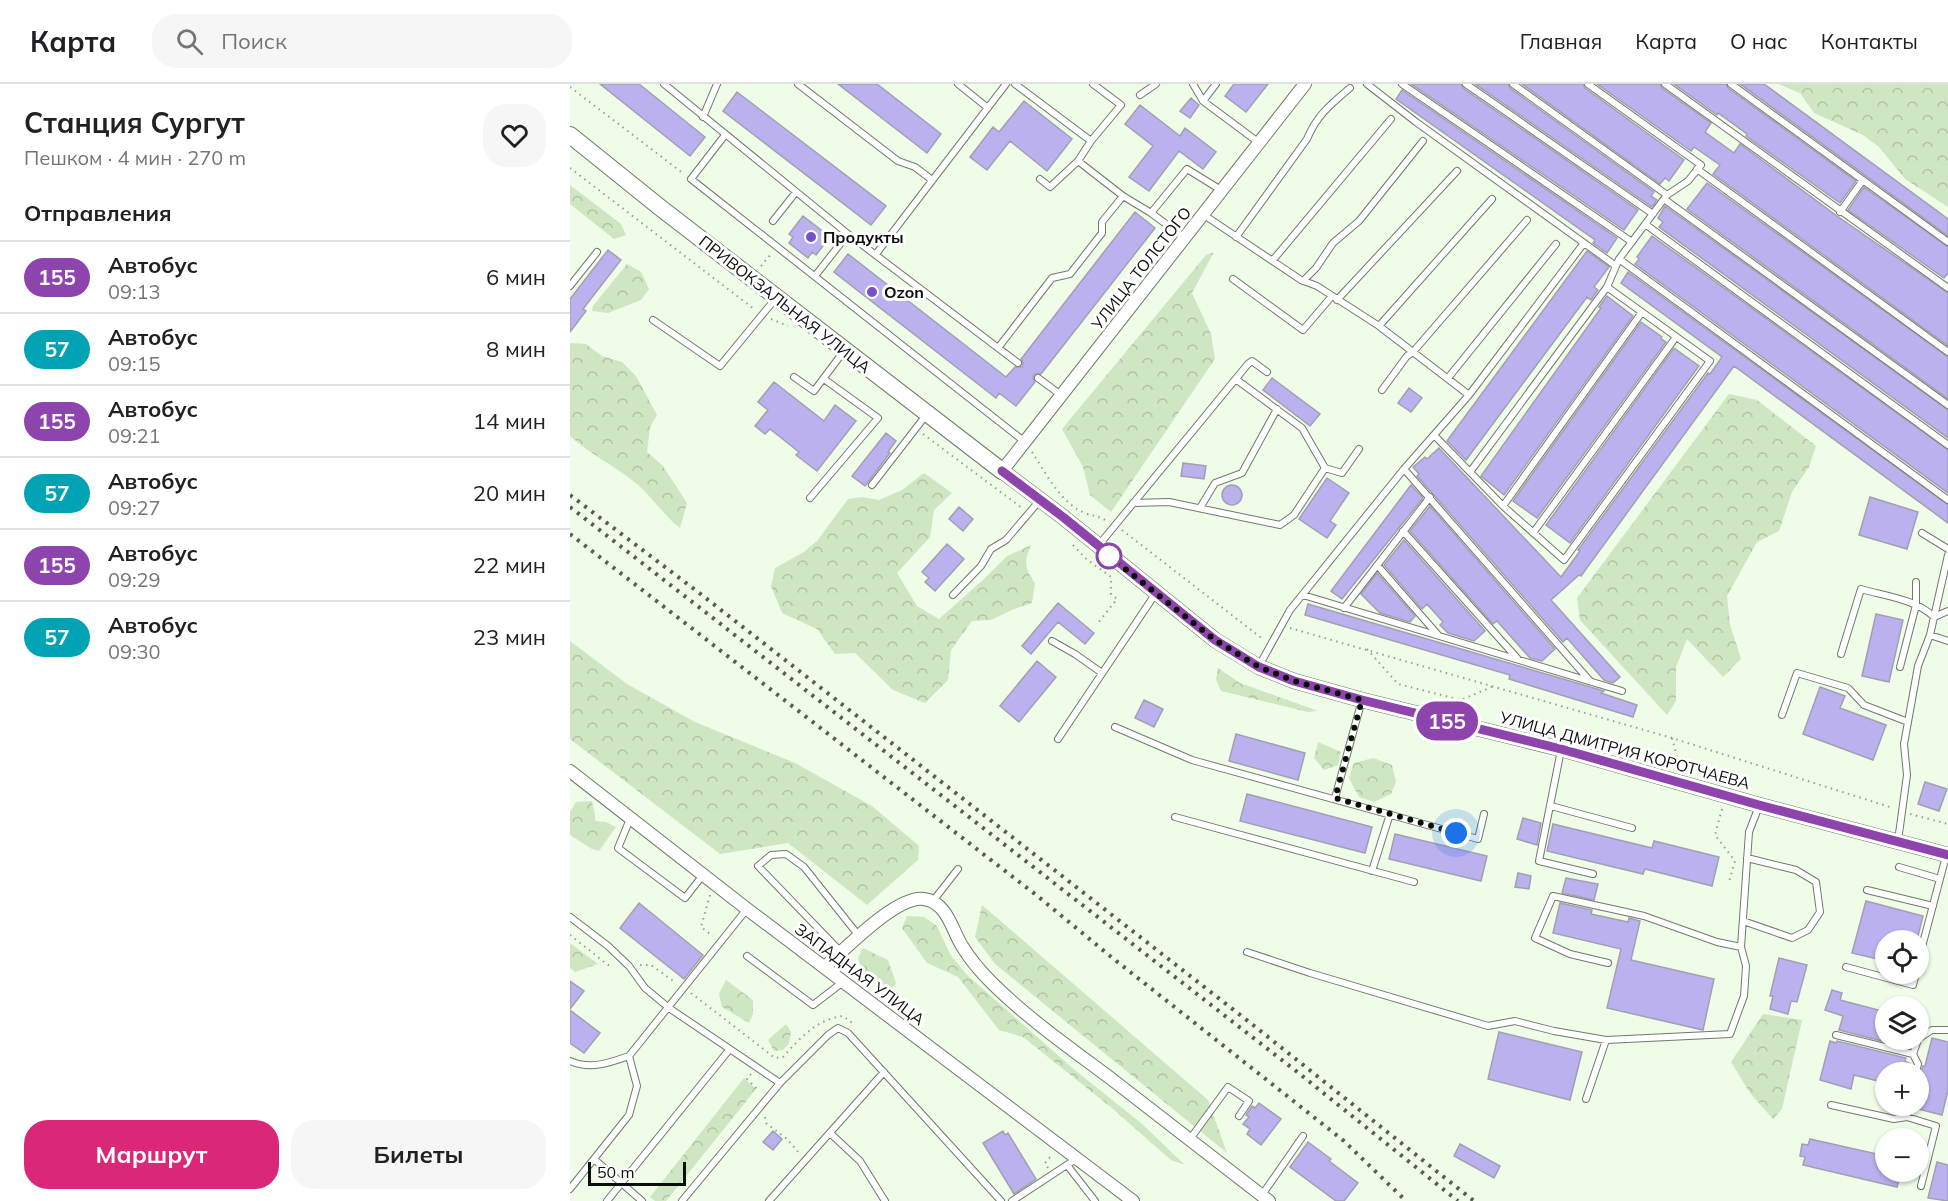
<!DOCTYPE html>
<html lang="ru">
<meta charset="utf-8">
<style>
body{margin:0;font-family:Mulish,sans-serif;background:#f6f6f6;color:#202124;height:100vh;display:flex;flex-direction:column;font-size:22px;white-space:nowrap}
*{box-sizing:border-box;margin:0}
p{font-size:20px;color:#757577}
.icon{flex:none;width:33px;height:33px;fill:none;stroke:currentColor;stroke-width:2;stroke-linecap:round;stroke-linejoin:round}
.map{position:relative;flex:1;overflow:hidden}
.drawer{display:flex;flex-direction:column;background:#fff;width:570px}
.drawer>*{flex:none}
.badge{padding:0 12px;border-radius:20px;font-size:21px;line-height:39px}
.tools{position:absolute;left:1305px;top:846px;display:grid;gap:12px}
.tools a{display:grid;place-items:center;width:54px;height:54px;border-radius:50%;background:#fff;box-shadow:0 2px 4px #0004;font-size:30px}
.scale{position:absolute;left:18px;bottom:15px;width:98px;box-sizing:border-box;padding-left:6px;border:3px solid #0a0e08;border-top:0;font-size:16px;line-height:21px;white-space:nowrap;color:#0a0e08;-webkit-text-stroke:4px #fff;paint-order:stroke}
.you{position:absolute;width:30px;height:30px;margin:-15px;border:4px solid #fff;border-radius:50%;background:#1a73e8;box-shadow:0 0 0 9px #1a73e833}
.map>.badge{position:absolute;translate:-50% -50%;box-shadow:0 0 0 3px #fff}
h2{padding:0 24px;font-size:22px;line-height:54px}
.round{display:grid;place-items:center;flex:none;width:63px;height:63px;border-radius:24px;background:#f6f6f6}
.summary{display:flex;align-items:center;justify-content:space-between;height:102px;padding:0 24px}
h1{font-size:28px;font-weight:700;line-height:45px}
.action{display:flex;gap:12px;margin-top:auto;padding:12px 24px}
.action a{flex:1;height:69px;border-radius:24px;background:#db2777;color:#fff;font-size:24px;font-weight:700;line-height:69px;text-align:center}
.action a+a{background:#f6f6f6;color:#202124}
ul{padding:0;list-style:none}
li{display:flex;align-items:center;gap:18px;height:72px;padding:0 24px;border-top:2px solid #e0e0e0}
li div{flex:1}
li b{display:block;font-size:22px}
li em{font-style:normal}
li .badge{min-width:66px;font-weight:700;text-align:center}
header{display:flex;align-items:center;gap:36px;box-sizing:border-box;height:84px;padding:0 30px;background:#fff;border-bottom:2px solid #e0e0e0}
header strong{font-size:28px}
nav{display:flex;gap:33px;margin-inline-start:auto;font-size:21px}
.search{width:420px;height:54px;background:#f6f6f6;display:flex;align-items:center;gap:15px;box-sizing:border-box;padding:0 21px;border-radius:24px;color:#757577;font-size:22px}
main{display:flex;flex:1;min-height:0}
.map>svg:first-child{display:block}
</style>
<header>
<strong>Карта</strong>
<div class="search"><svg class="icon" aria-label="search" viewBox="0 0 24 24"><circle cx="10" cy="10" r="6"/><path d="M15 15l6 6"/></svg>Поиск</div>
<nav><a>Главная</a><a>Карта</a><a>О нас</a><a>Контакты</a></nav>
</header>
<main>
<section class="drawer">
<div class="summary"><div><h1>Станция Сургут</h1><p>Пешком · 4 мин · 270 m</p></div><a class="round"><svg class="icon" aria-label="heart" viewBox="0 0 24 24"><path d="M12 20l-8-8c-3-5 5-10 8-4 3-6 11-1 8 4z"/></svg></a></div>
<h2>Отправления</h2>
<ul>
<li><span class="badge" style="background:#8e44ad;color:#fff">155</span><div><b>Автобус</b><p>09:13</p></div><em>6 мин</em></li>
<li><span class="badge" style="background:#00a3b4;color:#fff">57</span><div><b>Автобус</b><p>09:15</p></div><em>8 мин</em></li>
<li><span class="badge" style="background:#8e44ad;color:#fff">155</span><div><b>Автобус</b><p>09:21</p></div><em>14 мин</em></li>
<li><span class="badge" style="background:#00a3b4;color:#fff">57</span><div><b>Автобус</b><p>09:27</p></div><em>20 мин</em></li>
<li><span class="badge" style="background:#8e44ad;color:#fff">155</span><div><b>Автобус</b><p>09:29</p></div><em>22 мин</em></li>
<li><span class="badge" style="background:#00a3b4;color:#fff">57</span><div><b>Автобус</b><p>09:30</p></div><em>23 мин</em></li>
</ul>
<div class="action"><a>Маршрут</a><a>Билеты</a></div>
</section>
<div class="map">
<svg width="1378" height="1117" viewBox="0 0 1378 1117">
<defs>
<pattern id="forest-crowns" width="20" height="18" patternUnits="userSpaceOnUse" patternTransform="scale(1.5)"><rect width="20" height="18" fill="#cfe6c2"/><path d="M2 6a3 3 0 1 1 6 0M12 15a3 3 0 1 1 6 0" fill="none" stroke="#b0c4a5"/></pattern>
</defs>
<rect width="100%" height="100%" fill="#effce8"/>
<path fill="url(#forest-crowns)" d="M1208,0H1378V123L1335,95L1309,63L1293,51L1244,29L1230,9Z
M0,101L51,140L56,151L44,155L0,120Z
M644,168L622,209L641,250L645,275L541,428L520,411L513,383L492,345L636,171Z
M57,180L71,188L79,205L71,216L38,229L22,227L23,222Z
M0,259L16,260L32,272L52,278L66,292L87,331L80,343L77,368L93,382L117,419L110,444C94,432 83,414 68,401C47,383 21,371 0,352Z
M1159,310L1187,316L1246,362L1239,383L1222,408L1209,447L1187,458L1157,512L1160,541L1171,575L1153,593L1117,555L1106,583V617L1097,631L1010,536L1007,514Z
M354,389L382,409L364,426L360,453L327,489L347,522L369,535L414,495L437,472L461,461C453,478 455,485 465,499L462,519L444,525L421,536L402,537L381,566L378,596L355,619L323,606L285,569L265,570L247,545L212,529L201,502L205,484L234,468L247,457L278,415L292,413L309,416L332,406Z
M0,557L57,600L125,638L225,679L302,722L349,762L348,776L297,821L218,759L150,770L0,655Z
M648,584L670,599L748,627L738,628L651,607L646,595Z
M748,658L771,668L768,681L754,686L744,674Z
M803,674L822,681L826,698L821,710L804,718L789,713L779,694L784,679Z
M22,717C23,724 26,730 25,737L36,738L46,743L29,767L22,765L0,751V728L6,718Z
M412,821L638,1016L657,1069L425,880L405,853Z
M337,832L354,833L367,842L380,870L397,891L506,987L571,1039L615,1081L601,1076L543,1025L453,953L429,946L388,893L357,879L332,844Z
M0,859L28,880L5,888L0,884Z
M293,864L318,876L326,899L321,907C302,899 295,895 288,874Z
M156,896L183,916V930L179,939L152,923L149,910Z
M1193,930L1232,936L1212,1025L1203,1035L1180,1009L1161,978Z
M216,940L221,948L219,959L213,966L204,967L198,956Z
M174,994L186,1005L96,1117H85L80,1113Z"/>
<path fill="#bbb1ee" stroke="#a29fb3" stroke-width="1.5" d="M30,0H69L135,53L120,72Z
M268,0H307L371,50L357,69Z
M664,0H698L676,28L655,12Z
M841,0H891L893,4L1068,126L1054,146Z
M905,0H938L940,4L1084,108L1081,112L1087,116L1082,123Z
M952,0H1013L1015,4L1114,76L1099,97L1095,94L1090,100Z
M1027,0H1090L1092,4L1141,39L1135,48L1164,69L1170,60L1267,132L1378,209V262L1143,90L1150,81L1124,63L1121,67Z
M1104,0H1156L1158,4L1286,97L1270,119L1176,52L1177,50L1148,29L1147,31Z
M1170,0H1194L1378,135V152Z
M832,6L1047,154L1037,169L1023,159L1025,156L826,15Z
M167,8L316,122L301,141L153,27Z
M621,14L629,21L620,34L610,27Z
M454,17L502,55L477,87L440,57L417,86L400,73L423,43L429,48Z
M570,21L610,52L615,44L646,68L633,85L609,67L579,107L559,93L583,62L555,40Z
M1137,99L1378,273V315L1117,125Z
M1294,103L1378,163V189L1374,194L1278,126Z
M1095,122L1378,326V354L1089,143L1093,138L1088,134Z
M565,128L585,144L471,290H464L463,294L465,298L446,322L429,309L426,314L264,188L278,170L436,293L445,283H452L453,279L451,275Z
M233,132L260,153L246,171L242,168L238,174L219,159L223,153L219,150Z
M1082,152L1378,366V409L1065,180L1069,175L1067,173Z
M38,166L51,176L13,225L16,227L0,248V215Z
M1017,167L1039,183L1024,203L1028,206L1021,216L1017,213L896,376L877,357Z
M1058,188L1378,421V439L1164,282L1011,492L1009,491L981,516L1050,593L1043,599L1034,596L997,554L993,558L847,392L849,390L843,383L855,373L857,375L869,364L991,493L1010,467L1008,466L1138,289L1140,290L1152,273L1051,199Z
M1037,212L1063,232L934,411L911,392L1031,224L1029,223Z
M1071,238L1092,253L1091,255L1096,258L967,434L943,417Z
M1104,264L1129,282L1000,459L976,441Z
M702,294L750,330L740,342L693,306Z
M204,298L254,337L265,321L286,337L247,387L226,371L229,368L200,345L195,350L185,342L198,326L188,318Z
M839,304L852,314L841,328L828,319Z
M316,349L326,357L318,368L320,369L295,402L282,392Z
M613,379L636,382L634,395L611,392Z
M757,394L779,409L760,437L766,441L757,454L729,435Z
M841,401L853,414L772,515L761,507Z
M652 411a10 10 0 1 1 20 0a10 10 0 1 1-20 0Z
M1300,413L1348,428L1337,465L1289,451Z
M860,422L985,565L972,577L960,574L927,537L923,540L840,447Z
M389,423L403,435L393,447L379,435Z
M834,456L915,547L904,557L878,549L870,541L873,538L857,520L852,525L814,481Z
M377,460L394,475L365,507L355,498L359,494L352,488Z
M807,489L845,532L840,538L810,529L791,510Z
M488,519L524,549L515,560L488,538L461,570L452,562Z
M738,520L1034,607L1031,609L1067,621L1063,633L939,595L940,591L735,531Z
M1306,530L1333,536L1319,598L1292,592Z
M467,577L486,593L449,638L430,622Z
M1250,603L1275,612L1270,624L1316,641L1303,676L1233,650Z
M574,616L593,625L584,643L565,634Z
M666,650L735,669L728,696L659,677Z
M1355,698L1377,705L1369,727L1348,720Z
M677,710L802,743L795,769L670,737Z
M953,734L971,739L967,761L947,755Z
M983,740L1082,764L1084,757L1149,773L1142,802L1075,785L1073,790L977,767Z
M825,750L917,772L911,797L819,775Z
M948,789L961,792L959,805L945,803Z
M996,794L1028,800L1024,816L992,809Z
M1296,817L1353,832L1347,856H1316V877L1282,869Z
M69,819L133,871L114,895L50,844Z
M990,819L1022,826L1021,830L1058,838L1059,834L1070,837L1061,876L1144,895L1133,946L1037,924L1051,865L983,849Z
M1209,874L1237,881L1227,918L1221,917L1218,930L1200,925L1203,912H1200Z
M0,897L14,907L0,925Z
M1262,906L1272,909L1270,916L1316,928V956H1341L1339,964L1269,946L1273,932L1255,926Z
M0,926L30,949L14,969L0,959Z
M929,948L1012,968L1000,1016L918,995Z
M1362,954L1378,958V1006L1372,1031L1348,1025V1007L1353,988H1351L1353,982H1355Z
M1260,957L1266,959L1267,957L1336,974L1335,977L1342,981L1341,988H1316V999L1284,991L1281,1005L1250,996Z
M689,1019L711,1035L691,1061L677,1050L680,1045L673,1040L679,1033L676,1031L682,1022L685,1024Z
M203,1047L212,1055L203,1066L193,1058Z
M433,1047L435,1051L438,1049L466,1095L444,1110L413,1059Z
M1240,1055L1316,1072V1088H1331L1327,1103L1233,1081L1235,1073L1230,1072L1232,1060L1238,1061Z
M738,1058L761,1075L759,1077L788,1099L774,1117H766L720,1083Z
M890,1060L930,1082L924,1094L884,1072Z
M1367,1078L1378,1081V1117L1358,1114Z"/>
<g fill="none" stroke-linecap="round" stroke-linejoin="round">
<g stroke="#6f7a69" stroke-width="8">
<path id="service" d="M94,0L278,150L448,279
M228,0L328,77L345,83L362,96
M388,0L418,24
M445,0L521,57
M523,0L551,21L521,57L508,77L553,112L581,129L615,154
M623,0L633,17L688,58
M797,0L846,38L1046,182
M832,0L1062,158
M896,0L1083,130
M943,0L1097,111
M1095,0L1378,204
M1161,0L1378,158
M570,11L586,0
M633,17L646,0
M133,33L147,0
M155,51L121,95L455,358
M1127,85L1378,268
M470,95L480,103L508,77
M1094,115L1378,321
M1270,128L1293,96
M581,129L617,85L651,106
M634,131L731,196L747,202L809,242L899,311
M203,137L226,108
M1075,140L1378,361
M666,153L737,55C747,31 760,21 780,4
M306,170L436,0
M1049,175L1378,416
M703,176L821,35
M245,192L278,150
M663,195L733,246L762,212
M733,197L746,184L763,159L789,137L853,57
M0,202L27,168
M767,216L887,87
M83,236L150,282L206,214
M809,242L922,115
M428,264L482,194L500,190L532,149V138L553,112
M224,293L244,307L274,267
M468,294L491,311
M878,294L986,160
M812,306L837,272L843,268L957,136
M864,351L933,422L994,476L1140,277L1037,203
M755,384L772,389L789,365
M834,385L1020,597
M900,388L1037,203L1049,175L1097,111L1118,97L1131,81L1018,0
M302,401L357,330
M240,414L308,334L254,295
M563,419L599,418L710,441L724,431L755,384L732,344L667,296
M933,422L1072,228
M630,424L645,399L672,389L707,325
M833,447L947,574
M963,449L1106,253
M1352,449L1378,465
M528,462L678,280L682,277L697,288
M807,481L868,551
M383,511L411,482L421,465L436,456L470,416
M733,511L1052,607
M774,524L860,413
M1360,551L1378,557
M482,557L505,570L532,589
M1271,570L1291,505C1315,512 1346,515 1364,533L1378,527
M689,582L720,526L834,385L899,311L1014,159
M1330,583L1346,521V498
M1212,631L1227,589L1278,604L1294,621L1338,638
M545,643L622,676L908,755L914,730
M488,655L586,509
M991,666L969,777L1023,790
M765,714L792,616
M981,722L1062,744
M605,733L844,798
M60,735L48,764L115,814L133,791
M1328,757L1337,691L1334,660L1338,638L1348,582L1360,551L1378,471
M1329,783L1370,795
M802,787L820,730
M1297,806L1363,822
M363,817L388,785
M0,833L38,862L59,882L75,904L99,924L210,999
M1173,837L1222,854L1238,846L1250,828L1246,798L1226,786L1177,774
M271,868L188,782L201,771L216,770L234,783L289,852
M677,868L740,889L918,942L945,937L984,947L1036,956L1160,950L1174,912L1176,882L1171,863L1179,748L1189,722
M177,872L243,921L273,898
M1348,878L1376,772
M1038,879L1000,870L965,854L983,812L1074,832L1147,858L1171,863
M1276,883L1343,901L1346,890
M1266,951L1343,970
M1348,955L1362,946H1378
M0,977C20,986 39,979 59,972L177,825
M1346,988L1348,980L1343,970L1348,956
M1016,1015L1036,956
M1261,1021L1324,1035L1337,1033L1366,1042L1351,1102
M1337,1033L1339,1022
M260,1049L290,1077L315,1117
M620,1055L658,1003L679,1017L669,1032
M24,1075L72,1117
M497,1081L525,1117
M0,1105L59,1031L67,1002L59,972
M692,1111L733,1052
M37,1117L159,966
M112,1117L210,999L258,951L268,944L278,949L431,1117
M199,1117L314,988
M442,1117L506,1075"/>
</g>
<g stroke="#6f7a69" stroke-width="14">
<path id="minor" d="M432,387L735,0
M0,687L177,825L563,1117
M255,883C275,865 327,811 354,815C377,818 382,846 392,862C400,875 410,887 421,898C458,935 503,966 544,997C596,1037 648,1077 699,1117"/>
</g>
<g stroke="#6f7a69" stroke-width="16">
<path id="tertiary" d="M432,387L493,433L645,556L689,583L724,597L792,616L991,665L1189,721L1378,771"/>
</g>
<g stroke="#6f7a69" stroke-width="18">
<path id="secondary" d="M0,51L92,125L432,387"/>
</g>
<path stroke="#96a091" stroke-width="2" stroke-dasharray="1.5 4.5" stroke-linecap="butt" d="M0,3L114,90
M0,84L184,225
M191,182L201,170
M201,235L218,242
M353,350L452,424
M462,368C476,389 490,419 515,429C523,432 528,432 537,437
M552,446L694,556
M503,461L515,474L541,493V510L547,515L528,539
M720,544L1102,654L1323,724
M797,565L828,600L891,616L924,602
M1102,654L1108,677L1106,683
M1152,725L1145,751L1165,777L1159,798
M1340,730L1378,740
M140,811L131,843L143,852
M0,851L38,881H43
M70,881H81L106,899
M121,909L205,974L213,973C230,954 247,935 273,932L285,941
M181,990L177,995L189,1007
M195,1033L196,1039L217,1055L229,1069
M478,1084L475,1079L481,1072"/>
<use href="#service" stroke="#fff" stroke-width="6"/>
<use href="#minor" stroke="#fff" stroke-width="12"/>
<use href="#tertiary" stroke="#fff" stroke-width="15"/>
<use href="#secondary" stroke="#fff" stroke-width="16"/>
<path stroke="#565d52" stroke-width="4" stroke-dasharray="3 6" stroke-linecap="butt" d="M0,411L128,508L683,941L904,1117
M0,423L726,987L888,1117
M0,450L470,814L540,872L774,1057L836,1117"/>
</g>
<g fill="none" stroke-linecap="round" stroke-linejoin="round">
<g stroke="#fff" stroke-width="14">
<path id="line" d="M432,387L493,433L645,556L689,583L724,597L792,616L991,665L1189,721L1378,771"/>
</g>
<use href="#line" stroke="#8e44ad" stroke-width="9"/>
<path stroke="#0a0e08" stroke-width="6" stroke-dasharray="0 10.8" d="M539,472L645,556L689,583L724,597L792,616L765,714L886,749"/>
</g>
<g fill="#7351ca" stroke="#fff" stroke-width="2">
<circle cx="241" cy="153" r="6"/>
<circle cx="302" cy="208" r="6"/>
</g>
<circle fill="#fff" stroke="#8e44ad" stroke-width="3" cx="539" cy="472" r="12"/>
<g text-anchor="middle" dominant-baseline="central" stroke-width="6" stroke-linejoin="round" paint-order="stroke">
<g font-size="16" font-weight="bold" fill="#0a0e08" stroke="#fff" text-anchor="start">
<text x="253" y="153">Продукты</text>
<text x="314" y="208">Ozon</text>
</g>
<g font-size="16" fill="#0a0e08" stroke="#fff">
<text transform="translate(571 184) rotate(-52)">УЛИЦА ТОЛСТОГО</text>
<text transform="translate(215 220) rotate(38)">ПРИВОКЗАЛЬНАЯ УЛИЦА</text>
<text transform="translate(1055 666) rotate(15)">УЛИЦА ДМИТРИЯ КОРОТЧАЕВА</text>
<text transform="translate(290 890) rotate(37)">ЗАПАДНАЯ УЛИЦА</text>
</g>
</g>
</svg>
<div class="tools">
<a><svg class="icon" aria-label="locate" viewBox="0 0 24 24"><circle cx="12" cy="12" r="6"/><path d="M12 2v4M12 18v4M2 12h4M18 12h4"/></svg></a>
<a><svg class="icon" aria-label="layers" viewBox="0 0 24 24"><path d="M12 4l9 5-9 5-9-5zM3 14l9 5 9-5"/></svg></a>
<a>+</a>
<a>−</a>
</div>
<div class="scale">50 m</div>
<div class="you" style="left:886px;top:749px"></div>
<b class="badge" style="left:877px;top:637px;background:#8e44ad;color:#fff">155</b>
</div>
</main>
